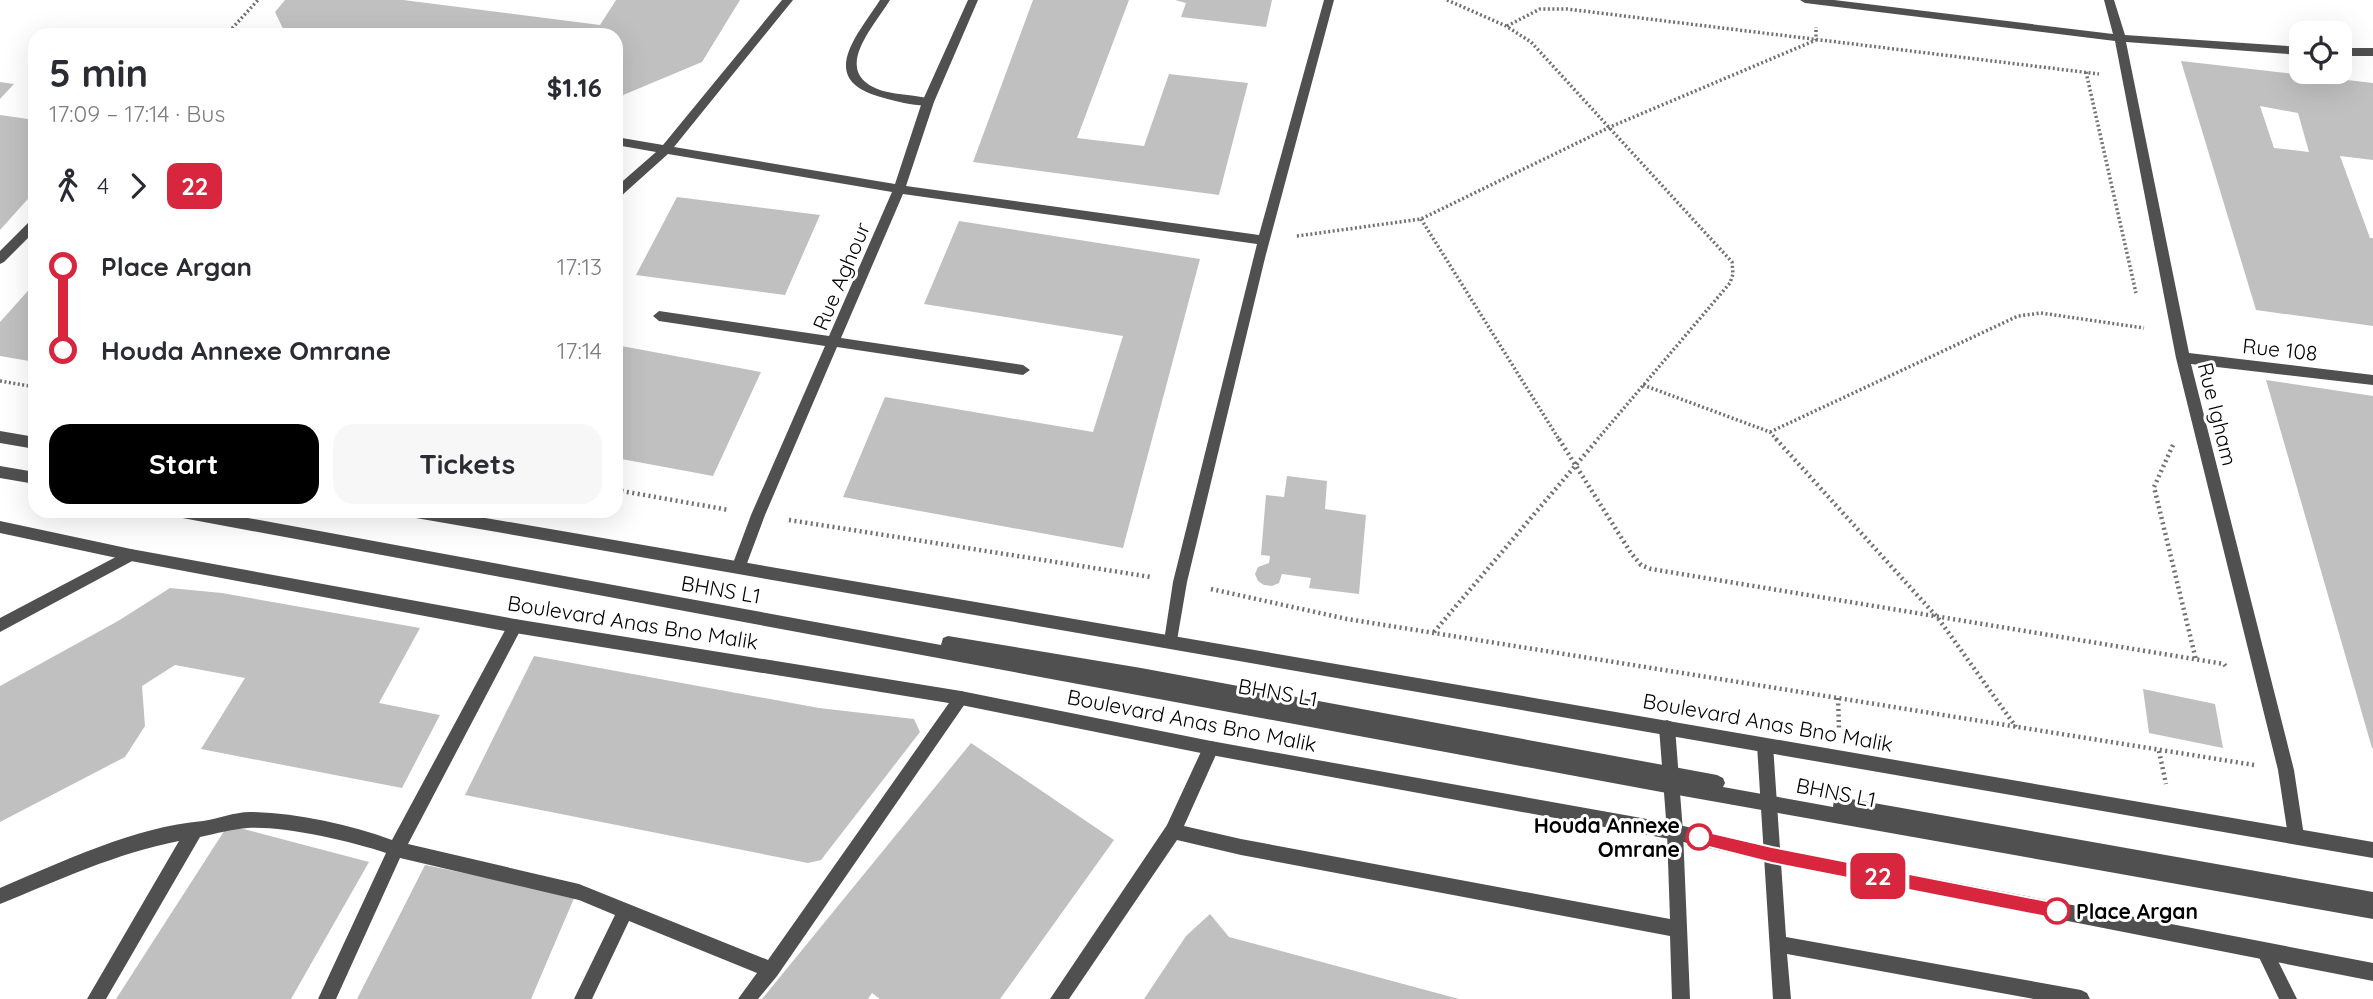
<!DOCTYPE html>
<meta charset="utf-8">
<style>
body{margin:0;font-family:Quicksand,sans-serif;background:#f7f7f7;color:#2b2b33;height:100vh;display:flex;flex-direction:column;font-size:26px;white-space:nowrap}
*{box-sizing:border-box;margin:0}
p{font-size:23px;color:#7c7c81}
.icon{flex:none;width:38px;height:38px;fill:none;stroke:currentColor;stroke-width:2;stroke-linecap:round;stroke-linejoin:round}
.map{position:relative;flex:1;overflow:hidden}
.side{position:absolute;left:28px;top:28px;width:595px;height:490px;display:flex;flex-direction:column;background:#fff;border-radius:21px;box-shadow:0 7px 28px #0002}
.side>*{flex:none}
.badge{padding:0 14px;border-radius:10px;font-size:24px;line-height:46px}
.buttons{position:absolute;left:2289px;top:21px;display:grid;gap:14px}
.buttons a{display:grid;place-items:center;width:63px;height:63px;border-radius:14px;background:#fff;box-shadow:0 7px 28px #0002;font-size:35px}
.map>.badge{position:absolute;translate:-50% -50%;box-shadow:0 0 0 4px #fff}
.legs{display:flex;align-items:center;gap:10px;height:77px;padding:0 21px;font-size:23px}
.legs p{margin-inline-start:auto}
.summary{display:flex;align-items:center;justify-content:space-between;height:119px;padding:0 21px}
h1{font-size:38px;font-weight:700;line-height:52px}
.primary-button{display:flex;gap:14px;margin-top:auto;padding:14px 21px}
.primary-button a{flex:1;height:80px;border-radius:21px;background:#000;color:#fff;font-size:28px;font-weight:700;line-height:80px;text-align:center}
.primary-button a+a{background:#f7f7f7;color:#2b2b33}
ul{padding:0 21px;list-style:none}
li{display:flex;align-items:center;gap:24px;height:84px;font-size:26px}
li i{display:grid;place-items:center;width:10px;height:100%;margin:0 9px;background:currentColor}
li i::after{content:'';width:18px;height:18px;margin:-9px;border:5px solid;border-radius:50%;background:#fff}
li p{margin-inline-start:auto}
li:first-child i{background:linear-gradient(#0000 50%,currentColor 0)}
li:last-child i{background:linear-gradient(currentColor 50%,#0000 0)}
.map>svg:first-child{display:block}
</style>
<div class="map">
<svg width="2373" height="999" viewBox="0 0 2373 999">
<rect width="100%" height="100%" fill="#fff"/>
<path fill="#c0c0c0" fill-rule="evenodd" d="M285,0H403L600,25L616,0H740L702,62L616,98V35H286L275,12Z
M1033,0H1129L1077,138L1144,146L1169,74L1248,83L1219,195L973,162Z
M1175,0H1272L1266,27L1181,17L1186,3Z
M2181,61L2373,83V160L2340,156L2370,238H2373V326L2256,310ZM2260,106L2298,113L2309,152L2274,148Z
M0,82L14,84L0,99Z
M0,115L35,120V191L0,230Z
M677,197L820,215L785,295L636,275Z
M959,221L1200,259L1123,548L843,497L885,397L1093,432L1123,336L924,304Z
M35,283V362L0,356V322Z
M616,345L761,372L713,476L616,458Z
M2266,380L2373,396V748H2372Z
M1287,476L1327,481L1325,509L1366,515L1359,594L1309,588L1311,578L1282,574L1279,583L1272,586L1264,585L1258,581L1255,574L1258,567L1269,563L1270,556L1261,555L1266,495L1284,497Z
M170,588L222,593L420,628L379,703L440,715L402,788L201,749L245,678L175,665L142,686L145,726L125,757L0,822V686L118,621Z
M534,656L819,708L914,719L920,732L821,860L808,863L465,795Z
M2143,689L2215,704L2223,748L2149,733Z
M971,743L1114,840L1000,999H880L872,993L868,999H762Z
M228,825L369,862L291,999H116Z
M425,865L575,896L531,999H357Z
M1210,914L1229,937L1459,999H1144L1186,936Z"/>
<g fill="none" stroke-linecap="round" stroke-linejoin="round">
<path stroke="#727272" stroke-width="3.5" stroke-dasharray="2 2.5" stroke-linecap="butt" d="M1447,0L1506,26L1531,42L1732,262L1733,274L1730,283L1596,441
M1507,26L1540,9H1567L2099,74
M226,35L258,0
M2086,72L2136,293
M1421,219L1560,441
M1297,236L1421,219L1610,127L1816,40V27
M0,381L35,387
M1643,385L1770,432L1778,441
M1770,432L2018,316L2041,313L2144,328"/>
<path stroke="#727272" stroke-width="4.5" stroke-dasharray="2 3.5" stroke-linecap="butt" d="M1559,439L1631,553L1641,565L1651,569L2224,664L2227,668
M1776,439L1938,618L2016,727
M2173,445L2154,487L2196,660
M616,490L729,510
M789,520L1151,577
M1211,589L1347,619L2254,765
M1434,632L1598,439
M1838,698L1839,728
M2159,751L2166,784"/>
<path fill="#505050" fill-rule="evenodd" d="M880,0H890C872,29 829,74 883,91C899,95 916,95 932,99V105C918,107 898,102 884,98C816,81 855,38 880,0Z
M0,466L35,472V484L0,478Z
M170,511H210L941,645L943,638L948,636L1141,668L1717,775L1723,778L1725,783L1723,787L1833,807L1834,800L1840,797L2373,892V919L1672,794L177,517L172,515Z"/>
<path fill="#505050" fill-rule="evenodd" d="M782,0H793L674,147L895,184L922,102L968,0H978L934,102L906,186L1259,235L1324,0H1334L1265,258L1187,582L1176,646L1171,648L1166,646L1164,641L1173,582L1257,244L903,194L841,338L1023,365L1030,370L1023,375L837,347L765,515L746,566L744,570L739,572L734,570L732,566L751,515L825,346L659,321L653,316L659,311L829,336L892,192L668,154L620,197L616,198V187L656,152L616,145V137L663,145Z
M1800,0H1834L2113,34L2104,0H2114L2125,35L2301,47V55L2126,42L2189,353L2373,375V385L2191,364L2294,770L2304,836L2302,842L2296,844L2290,842L2288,836L2278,770L2176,358L2115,41L1805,3Z
M2340,48H2373V56H2340Z
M35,219V231L4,262L0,264V251L31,220Z
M131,549L136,551L138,555L136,559L0,632V618Z
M515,619L520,621L522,626L520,631L408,844L579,884L768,960L956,693L961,691L966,693L969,698L777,976L758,999H738L757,973L629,921L592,999H574L615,915L579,900L400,858L336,999H318L386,853C350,841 284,826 248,828C232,829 215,834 200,837L106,999H87L179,841C117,853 59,880 0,904V888C64,861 134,827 203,821C218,819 234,812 250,812C297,813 348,824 392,840L510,621Z
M1667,720L1672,722L1675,727L1683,832L1690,999H1672L1670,936L1241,855L1177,840L1069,999H1050L1167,825L1205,743L1211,741L1217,743L1219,748L1184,826L1241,839L1670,919L1667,832L1659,727L1662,722Z
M1765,738L1771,740L1773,745L1786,937L2081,990L2087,993L2090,999H2034L1787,954L1791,999H1773L1757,745L1759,740Z
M2264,943L2270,945L2297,999H2279L2256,951L2258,945Z"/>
<path fill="#505050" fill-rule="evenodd" d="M0,431L35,437V449L0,443Z
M403,511H445L2373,842V858L410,517L405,515Z
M0,521L131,549L515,619L961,691L1211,741L1675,824L1772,847L2373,963V981L1772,863L1675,840L1211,755L961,705L515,633L131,561L0,533Z"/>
</g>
<path fill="#d7263d" stroke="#fff" stroke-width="2" d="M1699,830L1772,847L2057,903L2063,906L2065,911L2063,917L2057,919L1772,863L1693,843L1691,837L1693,832Z"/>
<g fill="#fff" stroke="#d7263d" stroke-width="3.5">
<circle cx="1699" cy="837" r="12"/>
<circle cx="2057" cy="911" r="12"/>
</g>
<g text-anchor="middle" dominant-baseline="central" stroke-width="6" stroke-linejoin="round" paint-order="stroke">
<g font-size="21" fill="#000" stroke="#fff">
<text transform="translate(841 276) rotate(-67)">Rue Aghour</text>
<text transform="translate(2280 349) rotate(6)">Rue 108</text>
<text transform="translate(2218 414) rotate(76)">Rue Igham</text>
<text transform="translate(721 589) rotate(10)">BHNS L1</text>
<text transform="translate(633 622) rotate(9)">Boulevard Anas Bno Malik</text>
<text transform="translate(1278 692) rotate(10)">BHNS L1</text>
<text transform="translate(1192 720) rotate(11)">Boulevard Anas Bno Malik</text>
<text transform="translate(1768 722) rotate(10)">Boulevard Anas Bno Malik</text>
<text transform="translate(1836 792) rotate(11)">BHNS L1</text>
</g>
<g font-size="21" font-weight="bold" fill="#000" stroke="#fff" text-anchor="end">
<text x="1680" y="825">Houda Annexe<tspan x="1680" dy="24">Omrane</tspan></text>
<text x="2076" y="911" text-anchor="start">Place Argan</text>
</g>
</g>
</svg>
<div class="buttons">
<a><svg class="icon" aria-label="locate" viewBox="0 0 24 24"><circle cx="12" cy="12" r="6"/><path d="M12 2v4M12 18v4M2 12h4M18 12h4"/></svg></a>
</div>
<b class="badge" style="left:1878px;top:876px;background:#d7263d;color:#fff">22</b>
<section class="side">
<div class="summary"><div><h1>5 min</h1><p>17:09 – 17:14 · Bus</p></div><b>$1.16</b></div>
<div class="legs"><svg class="icon" aria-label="walk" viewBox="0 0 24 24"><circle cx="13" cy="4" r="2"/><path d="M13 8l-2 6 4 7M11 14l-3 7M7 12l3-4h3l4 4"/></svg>4<svg class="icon" aria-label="forward" viewBox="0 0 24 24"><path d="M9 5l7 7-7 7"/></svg><b class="badge" style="background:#d7263d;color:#fff">22</b></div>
<ul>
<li><i style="color:#d7263d"></i><b>Place Argan</b><p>17:13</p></li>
<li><i style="color:#d7263d"></i><b>Houda Annexe Omrane</b><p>17:14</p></li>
</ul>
<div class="primary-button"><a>Start</a><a>Tickets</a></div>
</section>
</div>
